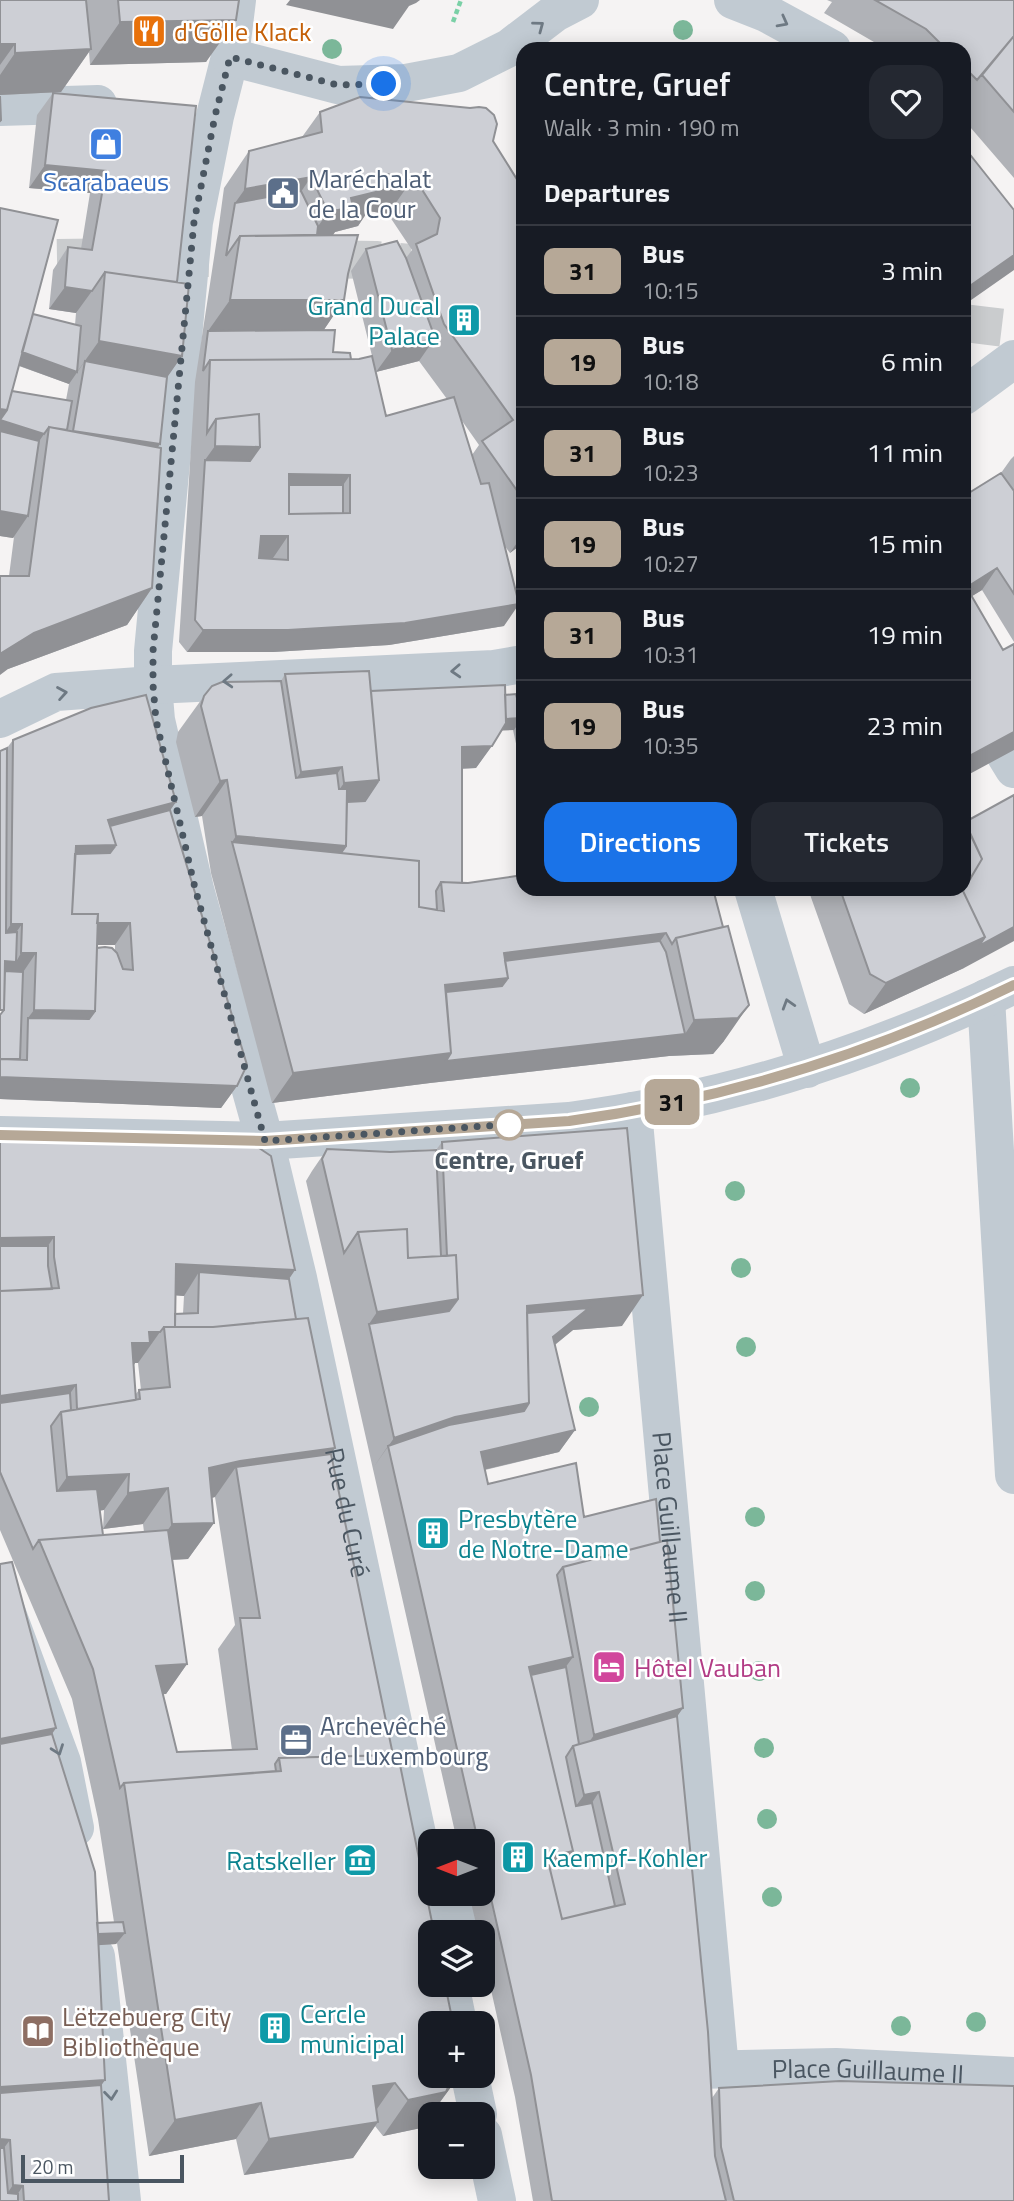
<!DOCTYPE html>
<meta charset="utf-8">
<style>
body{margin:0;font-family:"Titillium Web",sans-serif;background:#242831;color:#f1f3f6;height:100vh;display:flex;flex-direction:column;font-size:26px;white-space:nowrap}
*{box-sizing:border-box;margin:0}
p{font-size:23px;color:#9ea1a6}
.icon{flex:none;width:38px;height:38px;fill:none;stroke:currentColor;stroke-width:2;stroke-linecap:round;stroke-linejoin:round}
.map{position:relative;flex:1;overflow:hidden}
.details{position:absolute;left:516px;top:42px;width:455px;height:854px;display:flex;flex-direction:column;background:#171b24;border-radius:21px;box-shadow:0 4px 18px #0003}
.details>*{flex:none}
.badge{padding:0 14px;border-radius:10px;font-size:24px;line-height:46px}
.needle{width:46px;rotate:270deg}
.tools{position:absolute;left:418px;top:1829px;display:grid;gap:14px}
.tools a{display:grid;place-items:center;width:77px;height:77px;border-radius:14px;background:#171b24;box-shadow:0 4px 18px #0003;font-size:35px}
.scale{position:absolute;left:21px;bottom:18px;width:163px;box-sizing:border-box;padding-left:7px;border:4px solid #4a5661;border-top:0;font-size:19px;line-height:24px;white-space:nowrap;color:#4a5661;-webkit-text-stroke:5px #fff;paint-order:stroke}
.you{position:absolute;width:35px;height:35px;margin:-18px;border:5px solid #fff;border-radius:50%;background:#1a73e8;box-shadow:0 0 0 10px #1a73e833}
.map>.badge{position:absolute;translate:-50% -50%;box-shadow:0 0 0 4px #fff}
h2{padding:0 28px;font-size:26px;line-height:63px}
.round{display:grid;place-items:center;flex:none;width:74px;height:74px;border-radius:21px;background:#242831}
.head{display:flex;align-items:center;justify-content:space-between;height:119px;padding:0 28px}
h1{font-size:33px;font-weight:600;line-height:52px}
.cta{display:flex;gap:14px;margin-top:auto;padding:14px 28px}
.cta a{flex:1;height:80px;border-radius:21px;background:#1a73e8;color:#fff;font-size:28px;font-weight:600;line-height:80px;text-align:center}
.cta a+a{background:#242831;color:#f1f3f6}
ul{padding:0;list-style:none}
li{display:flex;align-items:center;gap:21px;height:91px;padding:0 28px;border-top:2px solid #363941}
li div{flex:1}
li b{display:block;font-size:26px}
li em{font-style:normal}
li .badge{min-width:77px;font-weight:700;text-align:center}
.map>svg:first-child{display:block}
</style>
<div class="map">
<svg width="1014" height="2201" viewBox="0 0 1014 2201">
<rect width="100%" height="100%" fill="#f5f3f3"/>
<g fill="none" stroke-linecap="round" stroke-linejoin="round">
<path stroke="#caccce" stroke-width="38" stroke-dasharray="38 19" stroke-linecap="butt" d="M0,259L122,257L376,260L410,263
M964,323L1014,329"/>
<path stroke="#7ad0a6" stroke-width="4.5" stroke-dasharray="5 3.5" stroke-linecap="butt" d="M453,22L461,0"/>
<g stroke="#c1cad2" stroke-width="38">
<path id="s1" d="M237,0L230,57L215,116L194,222L153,651V685L156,720L195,889L265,1141L298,1278L438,1932"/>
<path d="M733,0L766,13L832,49"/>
<path d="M230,57L338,85L406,83L459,73L509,48L555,13L580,0"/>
<path d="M0,107L98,104"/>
<path d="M964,396L1014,359"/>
<path d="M0,719L56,692L153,685L494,669L523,664"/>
<path d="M1006,756L1014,769"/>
<path d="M753,889L807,1069"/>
<path d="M986,998L1014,1475"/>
<path id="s2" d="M633,1111L720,2069"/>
<path d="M0,1135L265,1141L569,1121C723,1101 874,1053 1014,985"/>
<path d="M0,1594L62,1762L75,1828"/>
<path d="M436,1923L474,1914"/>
<path d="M96,1956L122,2201"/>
<path d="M450,1984L458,2023"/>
<path id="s3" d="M696,2070L836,2067L1014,2076"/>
<path d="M470,2076L478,2114"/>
<path d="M483,2135L497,2201"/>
</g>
</g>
<g fill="#7bb799">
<circle cx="683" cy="30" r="10"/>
<circle cx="332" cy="49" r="10"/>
<circle cx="910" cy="1088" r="10"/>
<circle cx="735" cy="1191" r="10"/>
<circle cx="741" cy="1268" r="10"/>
<circle cx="746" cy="1347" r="10"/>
<circle cx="589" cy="1407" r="10"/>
<circle cx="755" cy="1517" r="10"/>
<circle cx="755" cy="1591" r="10"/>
<circle cx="759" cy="1671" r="10"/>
<circle cx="764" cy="1748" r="10"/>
<circle cx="767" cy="1819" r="10"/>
<circle cx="772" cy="1897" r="10"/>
<circle cx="976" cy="2022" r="10"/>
<circle cx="901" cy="2026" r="10"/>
</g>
<path fill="#b0b2b7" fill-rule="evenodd" d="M0,0H239L206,62L90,65L89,52L61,92L0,95Z
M827,0H1014V178L964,120V49H886L824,13L832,2Z
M53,93L196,106L177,282L182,356L167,377L160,444L158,448L152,588L127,625L8,669L9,576L14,537L13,538L0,536V208L33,314L75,325L76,313L49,309L53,270L68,247L81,249L90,193L29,188L37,115ZM19,366L69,384L66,400L12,391Z
M523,102V118L517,111Z
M320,112L493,141L523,189V543L510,553L504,545V626L389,645L273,652H187L179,642L195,382L219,225L224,188L249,151L302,137ZM368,211L388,214L412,250L406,258L366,249L351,271L376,372L419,361L447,399L386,416L351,359L333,352L323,331L344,300L348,274L333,235L335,232L358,226ZM460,418L479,445L472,455Z
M1014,456V642L982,590L972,596L964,777V496L1001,473L1011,459Z
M285,674L371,691L505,695L516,694L523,685V775L513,730H502L476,768L462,769V883L713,889L724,1041L713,1054L669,1056L430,1083L272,1103L211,873L202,816L195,817L176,742L178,732L204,696L281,681Z
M13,740L170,810L237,1086L221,1108L0,1099L7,748ZM97,945H115V951L97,948Z
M808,889H964V968L864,1014L849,1004Z
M15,1130L40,1135L295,1270L289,1279L296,1319L331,1454L430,2076H459L421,2128L383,2136L375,2126L353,2158L244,2175L236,2139L149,2156L117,1943L116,1944L98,1945L105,2080L101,2085L109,2201H0V1564L56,1728L52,1734L97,1923L114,1922L98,1819L72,1699L0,1530V1136H10ZM175,1295L184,1296L183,1314H175ZM135,1363H138L141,1390H139L135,1395L134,1365ZM215,1497L235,1625L218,1649L232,1750L177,1752L163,1694H166L187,1664L172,1560L188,1559L214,1523L212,1498ZM104,1510L103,1529L143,1524L144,1532L103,1535L100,1511Z
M442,1142L622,1326L573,1330L555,1345L575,1430L559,1452L485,1470L488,1484L660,1542L683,1708L677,1716L712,2098L719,2088L1014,2201H533L515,2097L483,1954V1932H478L469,1894H483V1841H457L347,1354L306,1181L312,1171L327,1149L390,1152L436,1150Z"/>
<path fill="#909195" d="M290,0H420L416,3L409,6L393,29L286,5Z
M236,20L206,62L90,65L120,22Z
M0,44H15L0,65Z
M91,49L61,92L0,95V75L15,53Z
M45,165L106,171L90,193L29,188Z
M386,174L414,177L388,214L368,211L358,226L335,232L327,243L303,248L328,212Z
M311,177L286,214L235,203L245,189Z
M1014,255V270L964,305V290Z
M65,287L92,291L76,313L49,309Z
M230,300H344L315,343L208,331Z
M435,338L419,361L376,372L392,350Z
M99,341L182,356L152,399L85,361L69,384L9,362L18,351L77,372Z
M0,409L7,410L0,419Z
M0,420L44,434L36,446L0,435Z
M73,431L160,444L145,466Z
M215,446L260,447L235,483L205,460Z
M289,474L350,475L335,497L282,485Z
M0,511L28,516L13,538L0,536Z
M523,534V543L510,553Z
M261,536H288L273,558H246Z
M997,568L982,590L964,601V589Z
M152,588L127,625L8,669L0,675V654L34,633Z
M519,604L504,626L389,645L273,652H187L203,630Z
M522,718L514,730L490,731L498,719Z
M1014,732V750L964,777V759Z
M492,746L476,768L446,769L462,747Z
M342,767L312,809L271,814L301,772Z
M227,780L202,816L195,817L220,781Z
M379,780L349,823L314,825L344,783Z
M176,802L155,832L102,828L108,820Z
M236,836L346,846L337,860L232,842Z
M116,845L95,875L70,855L76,846Z
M67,922L130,923L115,945H51Z
M11,924H22L1,954L0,941Z
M1014,927V941L964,968L864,1014L886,983L985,937Z
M666,933L645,963L486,1008L439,993L445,985L504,953Z
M21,953H36L15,984H0L5,961L16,962Z
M749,1005L724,1041L713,1054L669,1056L430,1083L272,1103L293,1073L451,1053L685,1034L694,1020Z
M34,1010L95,1011L74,1041L28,1018Z
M0,1069L237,1086L221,1108L0,1099Z
M54,1237L33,1268H0V1238Z
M176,1264L295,1270L274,1301L199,1272L184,1296L155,1294Z
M643,1295L622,1326L573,1330L537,1359L522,1335L527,1306Z
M458,1299L428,1341L369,1324L377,1312Z
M149,1332H160L138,1363H135L128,1373L132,1343Z
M76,1385L55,1415L0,1423V1396Z
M529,1403L508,1433L388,1446L373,1468L394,1438L455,1417Z
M575,1430L559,1452L466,1474L481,1452Z
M335,1448L310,1484L236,1467L215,1497L184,1504L209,1468L240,1461Z
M129,1474L104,1510L42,1513L67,1477Z
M168,1488L143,1524L103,1529L128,1493Z
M214,1523L188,1559L146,1561L172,1524Z
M573,1657L557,1679L522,1678L529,1667Z
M187,1664L166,1694L135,1696L156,1666Z
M683,1708L662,1738L581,1754L594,1735Z
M56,1728L27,1770L0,1776V1739Z
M599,1792L584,1815L568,1817L584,1795Z
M573,1851L557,1873L540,1867L547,1857Z
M125,1933L116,1944L72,1947L80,1935Z
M452,2076H459L421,2128L383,2136L408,2100Z
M105,2080L80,2116L0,2121V2087Z
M395,2083L370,2119L373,2086Z
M261,2103L236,2139L149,2156L175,2120Z
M378,2122L353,2158L244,2175L269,2139Z
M0,2139L10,2140L0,2153Z
M13,2185L23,2186L13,2201H2Z"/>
<path fill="#cdcfd5" stroke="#909195" stroke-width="2" fill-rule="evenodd" d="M0,0H86L91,49L15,53V44H0Z
M118,0H239L236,20L120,22Z
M875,0H1014V36L977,80L964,67V49H946L926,29Z
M1014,36V112L982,75Z
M53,93L196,106L177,282L105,272L92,291L65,287L68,247L92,250L106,171L45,165Z
M0,96L1,120L0,121Z
M360,97L470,108L479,107L486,108L494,115L497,124L493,141L523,189V499L482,441L513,420L444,324L416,244L437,234L440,218L414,177L386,174L384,190L351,198L353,207L328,212L311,177L245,189L249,151L322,132L320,112Z
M964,147L1014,210V255L964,290Z
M301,191L318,226L317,235L240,236L226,256L235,203Z
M0,208L58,220L7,410L0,409Z
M358,235L348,274L344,300H230L240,236Z
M397,241L406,258L435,338L392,350L366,249Z
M105,272L189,284L182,356L99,341Z
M33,314L81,326L77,372L22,352Z
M335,330L333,352L350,353L351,359L210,360L203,371L208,331Z
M372,356L386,416L454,397L481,484L489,483L519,604L405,623L288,630H203L195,620L205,460L250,461L260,447L259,414L216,419L207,433L210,360L359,359ZM289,474L350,475V513L289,514ZM261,536H288V560L259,558Z
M85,361L167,377L160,444L73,431Z
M12,391L72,401L67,430L49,427L44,434L0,420L7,410Z
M259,414L260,447L215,446L216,419Z
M49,427L161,448L152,588L34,633L0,654V576H29Z
M0,431L39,441L28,516L0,511Z
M1001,473L1014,491V594L997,568L967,587L964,583V496Z
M289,485H343V513L289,514Z
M964,583L1003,650L1014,644V732L964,759Z
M369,671L379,780L344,783L342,767L301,772L285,674Z
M281,681L296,778L337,773L339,789H347L346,846L236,836L227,780L220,781L201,706L204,696L212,686L222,682Z
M505,685L506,723L492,746L462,747V883L441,882L436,891L437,910L419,907V861L341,853L346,846L347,802L365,801L379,780L371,691Z
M516,694L522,718L506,719L505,695Z
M146,695L176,802L108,820L116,845L76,846L72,914H98L95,1011L34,1010L36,953H21L22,924H11L13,740L91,708Z
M7,748L6,933L17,932L16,962L5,961L4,1010H0V751Z
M1014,795V927L979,946L985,937L963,891L982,859L965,822Z
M170,810L247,1065L237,1086L0,1077V1059L27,1060L28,1018L89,1019L95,1011L97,948L105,947L112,948L117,953L123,969L133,970L130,923H97L98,914H72L75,854L110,853L116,845L110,826Z
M964,821L982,859L964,889Z
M232,842L419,861V907L444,911L441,882L468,883L523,875V889H713L723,927L676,938L672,944L666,933L504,953L508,978L445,985L451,1053L293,1073Z
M840,889H964L963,891L985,937L886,983L870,974Z
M728,926L749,1005L738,1018L694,1020L676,938Z
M660,941L666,952L685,1034L446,1061L451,1053L446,992L502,986L508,978L505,961Z
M5,971L23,972L20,1059H0V1015L4,1010Z
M627,1128L643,1295L527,1306L529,1403L455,1417L394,1438L369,1324L449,1311L458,1299L456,1255L447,1256L442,1142Z
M40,1129V1135L75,1138L250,1142L271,1156L295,1270L176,1264L175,1327H164L160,1332H149L150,1343H132L136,1400L77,1409L76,1385L0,1396V1291L59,1288L54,1257V1237L0,1238V1136H15V1130Z
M327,1149L390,1152L436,1150L441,1256L408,1258L407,1229L358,1232L344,1253L322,1159Z
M407,1229L408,1258L456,1255L458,1299L377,1312L358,1232Z
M0,1246H48V1266L52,1289L0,1291Z
M199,1272L289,1279L296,1319L213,1327H175V1314L198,1313Z
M589,1308L553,1337L575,1430L481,1452L488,1484L576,1463L584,1517L656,1499L660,1542L563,1567L557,1575L573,1657L529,1667L573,1851L547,1857L562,1919L625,1904L599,1792L584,1795L573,1746L677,1716L708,2032L715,2156L726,2201H552L531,2075L483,1863V1841H478L388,1446L449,1425L524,1411L529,1403L527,1313Z
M308,1318L335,1448L240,1461L209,1468L214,1523L172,1524L168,1488L128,1493L129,1474L67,1477L61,1412L140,1399L139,1390L170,1387L164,1327H213Z
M70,1393L71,1410L61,1412L51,1426L57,1491L97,1489L103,1535L39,1540L33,1549L0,1472V1403Z
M331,1454L393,1755L279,1758L275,1764L276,1771L124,1783L120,1788L93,1669L39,1540L168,1530L187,1664L156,1666L177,1752L257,1749L240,1618H260L236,1467Z
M667,1540L683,1708L594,1735L563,1567Z
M12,1562L56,1728L0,1739V1564Z
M566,1667L579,1744L573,1746L566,1757L576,1806L592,1803L615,1906L562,1919L549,1865L566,1861L573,1851L531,1675Z
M52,1734L95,1872L105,2080L0,2087V1744Z
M398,1755L434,1932H430V1984H445L453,2023H430V2076H453L446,2092L408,2100L395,2083L373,2086L378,2122L269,2139L261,2103L175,2120L124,1783L281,1771L279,1758Z
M123,1922L125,1933L98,1934L97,1923Z
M840,2081L1014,2086V2201H734L721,2147L719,2088Z
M101,2085L109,2201H24L23,2186L13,2185L10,2140L0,2139V2093Z
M0,2148H4L8,2193L18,2194V2201H0Z"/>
<defs><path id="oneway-chevron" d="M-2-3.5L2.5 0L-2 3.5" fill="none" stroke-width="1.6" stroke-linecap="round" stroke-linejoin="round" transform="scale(1.75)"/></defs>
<g stroke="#6e7983">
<use href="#oneway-chevron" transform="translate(783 22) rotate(28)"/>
<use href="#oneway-chevron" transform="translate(539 26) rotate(-37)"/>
<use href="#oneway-chevron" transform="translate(456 671) rotate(177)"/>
<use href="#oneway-chevron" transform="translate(228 681) rotate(177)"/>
<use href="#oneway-chevron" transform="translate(62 693) rotate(-10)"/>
<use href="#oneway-chevron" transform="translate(788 1004) rotate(-107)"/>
<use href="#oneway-chevron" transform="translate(58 1750) rotate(70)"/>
<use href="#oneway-chevron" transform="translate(111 2095) rotate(84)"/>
</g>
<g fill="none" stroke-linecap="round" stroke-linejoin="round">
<g stroke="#fff" stroke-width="16">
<path id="line" d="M0,1135L265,1141L569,1121C723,1100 874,1053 1014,985"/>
</g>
<use href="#line" stroke="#b6a897" stroke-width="10"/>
<path stroke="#4a5661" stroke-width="7" stroke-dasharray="0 12.6" d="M384,84L338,85L230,57L215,116L194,222L153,651V685L156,720L195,888L265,1141L514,1124L509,1125"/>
</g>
<defs>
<g id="restaurant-square" transform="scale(1.75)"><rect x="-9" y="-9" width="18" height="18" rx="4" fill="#e8710a" stroke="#fff"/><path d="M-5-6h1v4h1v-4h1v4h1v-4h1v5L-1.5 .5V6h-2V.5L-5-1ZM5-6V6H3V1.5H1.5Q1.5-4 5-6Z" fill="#fff"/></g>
<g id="shop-square" transform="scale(1.75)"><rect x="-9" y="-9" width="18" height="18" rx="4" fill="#3f7fe0" stroke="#fff"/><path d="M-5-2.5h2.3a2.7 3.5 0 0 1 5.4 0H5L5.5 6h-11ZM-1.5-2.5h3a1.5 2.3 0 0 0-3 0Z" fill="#fff"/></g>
<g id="civic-square" transform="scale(1.75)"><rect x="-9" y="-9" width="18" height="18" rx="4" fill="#5c6f8a" stroke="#fff"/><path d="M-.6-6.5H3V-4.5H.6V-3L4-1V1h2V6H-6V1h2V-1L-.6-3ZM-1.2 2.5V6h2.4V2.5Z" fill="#fff"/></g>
<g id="building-square" transform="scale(1.75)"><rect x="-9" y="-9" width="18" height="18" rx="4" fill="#0f9aa8" stroke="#fff"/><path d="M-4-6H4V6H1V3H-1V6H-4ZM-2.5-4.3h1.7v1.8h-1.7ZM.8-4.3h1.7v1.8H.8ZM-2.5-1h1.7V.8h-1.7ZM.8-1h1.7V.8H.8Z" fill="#fff"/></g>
<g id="hotel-square" transform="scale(1.75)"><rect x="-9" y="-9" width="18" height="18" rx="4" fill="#d1479c" stroke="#fff"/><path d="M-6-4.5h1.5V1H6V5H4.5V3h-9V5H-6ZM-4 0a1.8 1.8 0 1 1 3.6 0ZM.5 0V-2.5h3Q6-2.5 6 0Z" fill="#fff"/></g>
<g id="office-square" transform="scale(1.75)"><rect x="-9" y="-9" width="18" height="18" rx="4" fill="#5c6f8a" stroke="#fff"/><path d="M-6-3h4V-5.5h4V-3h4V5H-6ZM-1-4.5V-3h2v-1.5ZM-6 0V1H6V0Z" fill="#fff"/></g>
<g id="museum-square" transform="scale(1.75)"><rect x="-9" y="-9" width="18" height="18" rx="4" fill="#0f9aa8" stroke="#fff"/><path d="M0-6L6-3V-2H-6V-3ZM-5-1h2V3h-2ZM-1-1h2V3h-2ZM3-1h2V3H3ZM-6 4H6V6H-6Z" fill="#fff"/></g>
<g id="library-square" transform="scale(1.75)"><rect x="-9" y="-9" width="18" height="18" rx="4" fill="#8d6e63" stroke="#fff"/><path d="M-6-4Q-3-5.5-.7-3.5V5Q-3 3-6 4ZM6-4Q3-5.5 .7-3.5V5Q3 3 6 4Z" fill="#fff"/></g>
</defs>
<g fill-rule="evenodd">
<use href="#restaurant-square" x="149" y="31"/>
<use href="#shop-square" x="106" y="144"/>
<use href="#civic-square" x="283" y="193"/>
<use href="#building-square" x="464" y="320"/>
<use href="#building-square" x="433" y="1533"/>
<use href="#hotel-square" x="609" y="1667"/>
<use href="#office-square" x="296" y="1740"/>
<use href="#building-square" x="518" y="1857"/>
<use href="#museum-square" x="360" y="1860"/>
<use href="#building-square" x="275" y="2028"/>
<use href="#library-square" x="38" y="2031"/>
</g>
<circle fill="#fff" stroke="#b6a897" stroke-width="3.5" cx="509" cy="1125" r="14"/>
<g text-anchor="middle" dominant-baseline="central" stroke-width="5" stroke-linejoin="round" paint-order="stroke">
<g font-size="26" fill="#c56008" stroke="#fff" text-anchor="start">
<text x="174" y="31">d'Gölle Klack</text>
</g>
<g font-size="26" fill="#4e5e75" stroke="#fff" text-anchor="start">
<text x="308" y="178">Maréchalat<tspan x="308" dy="30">de la Cour</tspan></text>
<text x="320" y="1725">Archevêché<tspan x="320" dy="30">de Luxembourg</tspan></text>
</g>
<g font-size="26" fill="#366cbe" stroke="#fff">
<text x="106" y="181">Scarabaeus</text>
</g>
<g font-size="26" fill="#0d838f" stroke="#fff" text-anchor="start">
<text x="440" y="305" text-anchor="end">Grand Ducal<tspan x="440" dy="30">Palace</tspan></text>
<text x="458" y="1518">Presbytère<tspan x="458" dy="30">de Notre-Dame</tspan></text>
<text x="542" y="1857">Kaempf-Kohler</text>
<text x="336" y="1860" text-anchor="end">Ratskeller</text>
<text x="300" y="2013">Cercle<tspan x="300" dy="30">municipal</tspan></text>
</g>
<g font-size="26" font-weight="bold" fill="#4a5661" stroke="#fff">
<text x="509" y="1159">Centre, Gruef</text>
</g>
<g font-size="26" fill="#4a5661" stroke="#fff">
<text stroke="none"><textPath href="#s1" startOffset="1542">Rue du Curé</textPath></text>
<text stroke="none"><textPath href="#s2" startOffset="418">Place Guillaume II</textPath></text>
<text stroke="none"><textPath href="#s3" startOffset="172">Place Guillaume II</textPath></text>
</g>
<g font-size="26" fill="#b23c85" stroke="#fff" text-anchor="start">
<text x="634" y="1667">Hôtel Vauban</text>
</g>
<g font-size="26" fill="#785e54" stroke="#fff" text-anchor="start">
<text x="62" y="2016">Lëtzebuerg City<tspan x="62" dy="30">Bibliothèque</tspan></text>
</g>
</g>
</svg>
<div class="tools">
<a><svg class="needle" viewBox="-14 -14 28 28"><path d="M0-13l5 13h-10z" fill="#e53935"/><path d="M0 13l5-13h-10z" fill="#9ea1a6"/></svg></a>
<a><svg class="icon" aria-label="layers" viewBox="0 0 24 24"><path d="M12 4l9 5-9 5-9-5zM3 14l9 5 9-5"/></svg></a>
<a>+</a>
<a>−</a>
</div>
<div class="scale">20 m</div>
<div class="you" style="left:384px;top:84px"></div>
<b class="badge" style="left:672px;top:1102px;background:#b6a897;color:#111">31</b>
<section class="details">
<div class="head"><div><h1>Centre, Gruef</h1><p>Walk · 3 min · 190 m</p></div><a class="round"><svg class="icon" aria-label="heart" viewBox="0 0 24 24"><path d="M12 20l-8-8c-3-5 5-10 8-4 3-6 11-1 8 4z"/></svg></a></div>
<h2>Departures</h2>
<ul>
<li><span class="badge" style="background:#b6a897;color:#111">31</span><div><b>Bus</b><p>10:15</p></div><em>3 min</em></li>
<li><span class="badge" style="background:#b6a897;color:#111">19</span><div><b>Bus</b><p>10:18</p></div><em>6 min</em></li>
<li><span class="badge" style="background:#b6a897;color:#111">31</span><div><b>Bus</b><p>10:23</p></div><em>11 min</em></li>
<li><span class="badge" style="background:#b6a897;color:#111">19</span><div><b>Bus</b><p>10:27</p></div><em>15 min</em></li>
<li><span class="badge" style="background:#b6a897;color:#111">31</span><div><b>Bus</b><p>10:31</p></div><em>19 min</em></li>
<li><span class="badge" style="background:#b6a897;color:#111">19</span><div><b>Bus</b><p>10:35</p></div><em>23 min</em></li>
</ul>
<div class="cta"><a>Directions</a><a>Tickets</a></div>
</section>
</div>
